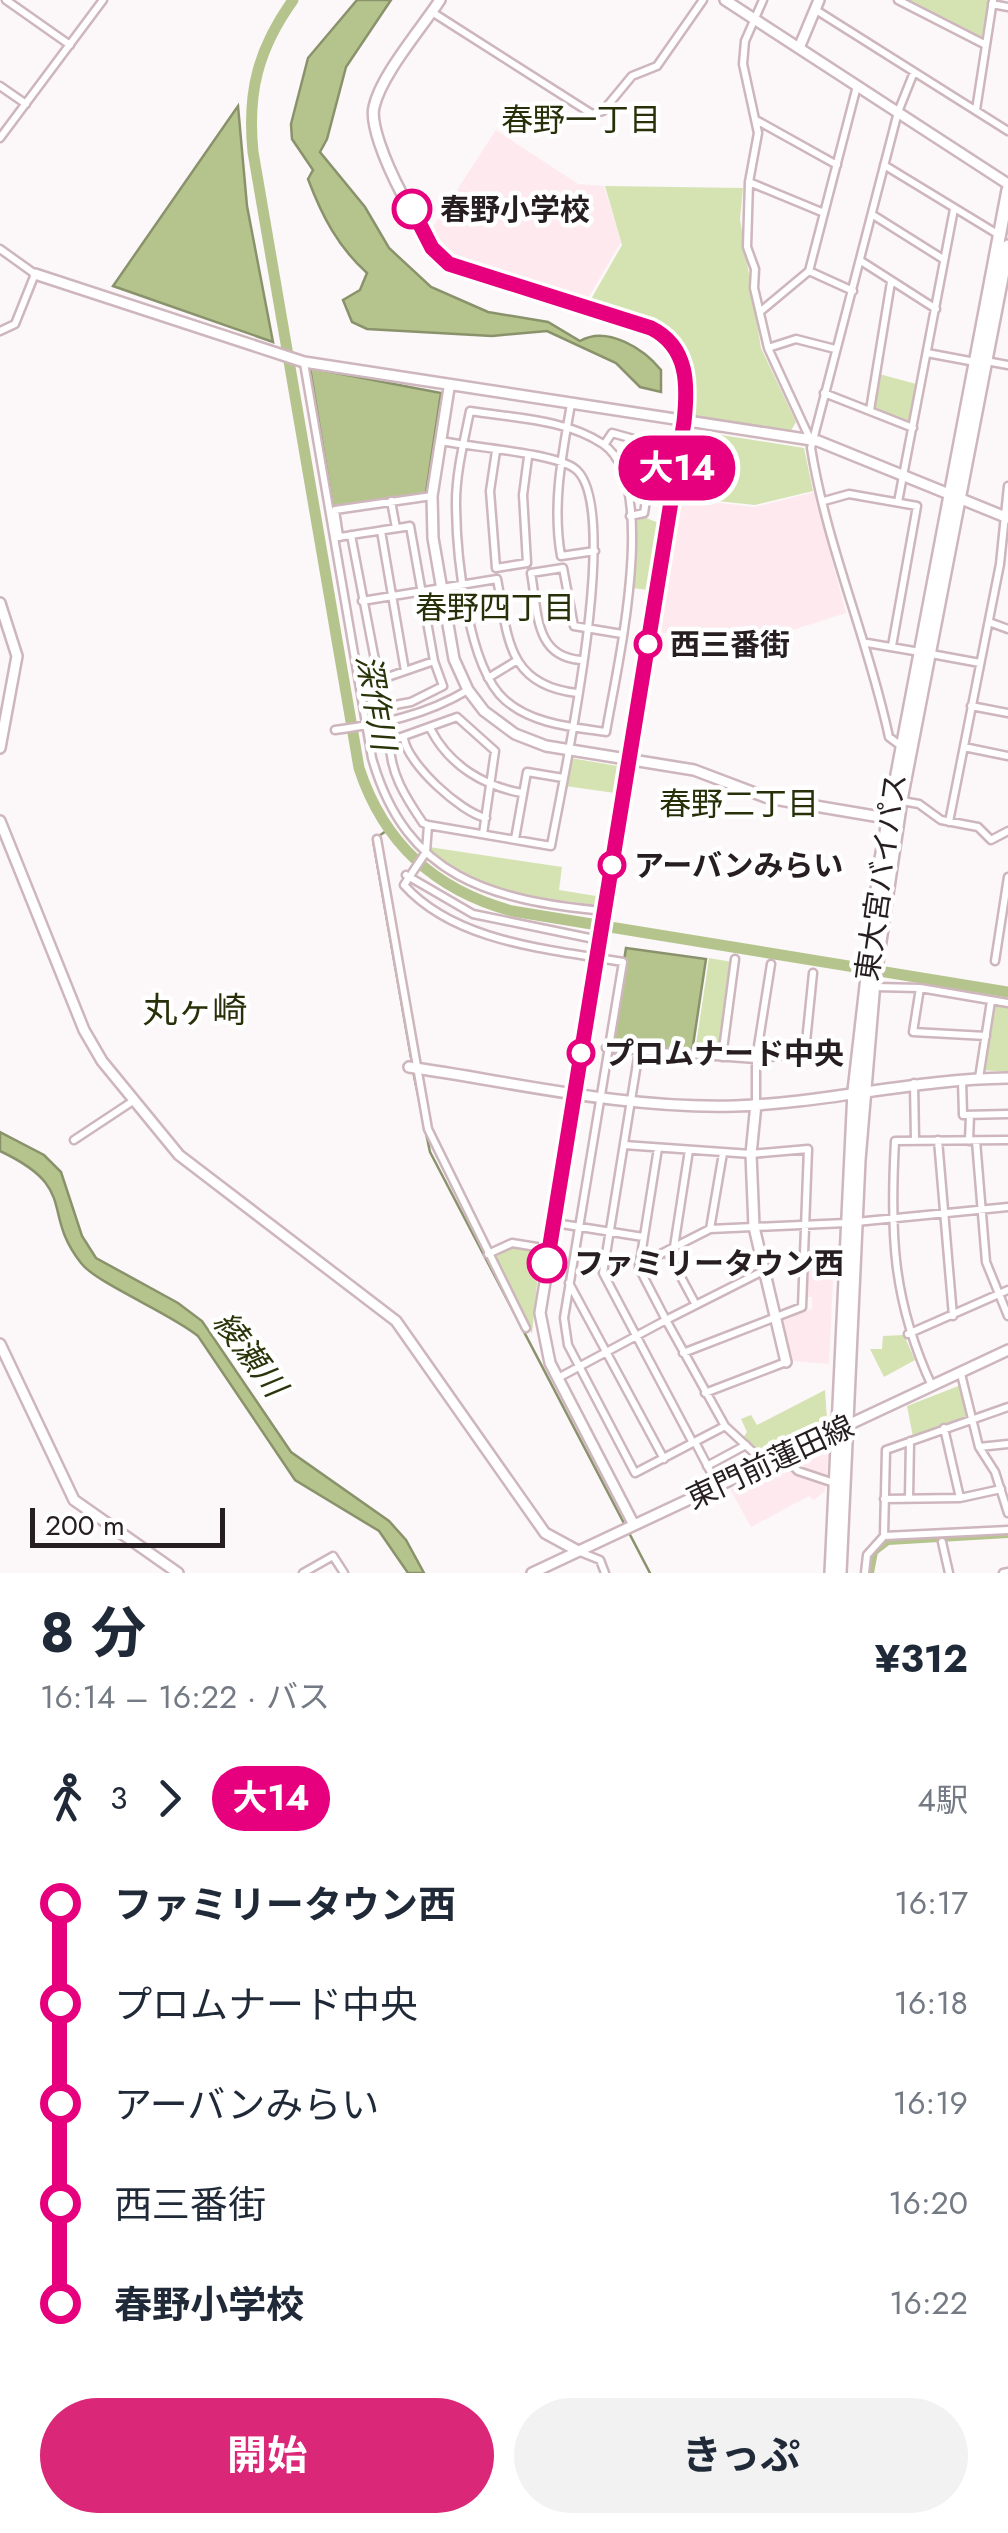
<!DOCTYPE html>
<html lang="ja">
<meta charset="utf-8">
<style>
body{margin:0;font-family:Jost,"Noto Sans JP",sans-serif;background:#f2f2f3;color:#1f2937;height:100vh;display:flex;flex-direction:column;font-size:38px;white-space:nowrap}
*{box-sizing:border-box;margin:0}
p{font-size:32px;color:#747a83}
.icon{flex:none;width:55px;height:55px;fill:none;stroke:currentColor;stroke-width:2;stroke-linecap:round;stroke-linejoin:round}
.map{position:relative;height:1573px;overflow:hidden}
.details{display:flex;flex-direction:column;background:#fff;flex:1}
.details>*{flex:none}
.badge{padding:0 20px;border-radius:32px;font-size:35px;line-height:65px}
.scale{position:absolute;left:30px;bottom:25px;width:195px;box-sizing:border-box;padding-left:10px;border:5px solid #261e20;border-top:0;font-size:28px;line-height:35px;white-space:nowrap;color:#261e20;-webkit-text-stroke:8px #fff;paint-order:stroke}
.map>.badge{position:absolute;translate:-50% -50%;box-shadow:0 0 0 5px #fff}
.legs{display:flex;align-items:center;gap:15px;height:110px;padding:0 40px;font-size:32px}
.legs p{margin-inline-start:auto}
.summary{display:flex;align-items:center;justify-content:space-between;height:170px;padding:0 40px}
h1{font-size:55px;font-weight:700;line-height:75px}
.action{display:flex;gap:20px;margin-top:auto;padding:20px 40px}
.action a{flex:1;height:115px;border-radius:60px;background:#db2777;color:#fff;font-size:40px;font-weight:700;line-height:115px;text-align:center}
.action a+a{background:#f2f2f3;color:#1f2937}
ul{padding:0 40px;list-style:none}
li{display:flex;align-items:center;gap:35px;height:100px;font-size:38px}
li i{display:grid;place-items:center;width:15px;height:100%;margin:0 12px;background:currentColor}
li i::after{content:'';width:25px;height:25px;margin:-12px;border:8px solid;border-radius:50%;background:#fff}
li p{margin-inline-start:auto}
li:first-child i{background:linear-gradient(#0000 50%,currentColor 0)}
li:last-child i{background:linear-gradient(currentColor 50%,#0000 0)}
.map>svg:first-child{display:block}
</style>
<div class="map">
<svg width="1008" height="1573" viewBox="0 0 1008 1573">
<rect width="100%" height="100%" fill="#fcf7f9"/>
<path fill="#fde9ee" d="M496,130L578,184L604,186L621,242L584,305L452,258L433,227Z
M814,492L846,613L751,643L657,632L678,498L755,507Z
M818,1257L834,1258L829,1364L793,1361L782,1319L812,1309V1297H803L804,1263H817Z
M820,1448L829,1454L825,1491L814,1500L809,1496L751,1527L730,1489Z"/>
<path fill="#d4e3b1" d="M905,0H990L981,40Z
M605,186L743,188L740,219L761,348L796,422L789,434L696,419L692,414C700,323 665,325 590,301L622,245Z
M879,374L920,385L912,426L873,408Z
M690,430L804,448L813,491L755,505L679,497Z
M646,518L659,523L647,590L633,588L635,519Z
M570,758L618,766L615,793L565,786Z
M429,847L562,867L559,890L596,896L595,905C552,898 446,892 429,847Z
M709,958L732,962L718,1053L695,1052Z
M992,1005L1008,1006V1072L982,1070Z
M512,1247L540,1252L532,1334L492,1259Z
M904,1335L915,1360L884,1377L870,1349H882L883,1336Z
M961,1385L967,1416L913,1437L907,1406Z
M825,1390L827,1419L764,1454L743,1438L747,1432L741,1419L751,1415L757,1425Z"/>
<path fill="#b5c48c" stroke="#8a926c" stroke-width="2.5" d="M357,0H391L346,67L327,139L320,152L365,207L389,248L431,287L488,312L548,322L580,341C607,325 644,349 661,370V392L640,387L616,363L547,331L492,336L367,329L352,322L343,300L360,290L367,273C338,247 322,216 308,179L313,170L292,139L291,124L308,58Z
M238,106L247,206L273,342L113,286Z
M310,368L441,393L426,493L333,508Z
M626,948L706,959L692,1052L611,1045Z
M0,1132L44,1155L61,1172L82,1236L96,1258L178,1303L202,1321L291,1452L389,1521L406,1540L424,1573H408L379,1531L295,1480L198,1336C170,1313 96,1283 81,1263C40,1211 80,1189 0,1151Z"/>
<g fill="none" stroke-linecap="round" stroke-linejoin="round">
<path stroke="#8a926c" stroke-width="2.5" d="M389,829L373,840L412,1063
M413,1071L430,1152L650,1573"/>
<path stroke="#b5c48c" stroke-width="6" d="M871,1573L875,1552L888,1542L1008,1535"/>
<path stroke="#b5c48c" stroke-width="11" d="M293,0C258,49 247,92 253,152L359,768C384,844 435,890 512,911L1008,992"/>
<g stroke="#ceb6bd" stroke-width="11">
<path id="street" d="M6,0L70,45
M763,0L745,41L743,64L758,133L749,182L747,247L755,269L754,288L768,348L811,441
M898,0L984,44
M992,4L1008,7
M816,10L1008,131
M432,12L592,114L603,111L632,76L657,66L703,0
M0,86L26,104
M976,110L993,0
M758,121L837,165
M0,138L103,0
M884,165L999,235
M749,182L824,213
M873,215L943,259
M0,249L35,274L15,324L0,331
M861,261L936,309
M809,271L853,291
M761,311L809,271L857,86
M768,348L796,339L835,349
M927,353L975,362
M986,361L1008,365
M304,363L372,758C406,878 491,900 604,911
M824,393L913,428
M571,404C562,456 552,504 561,556L595,551
M870,410L891,282
M470,411C514,418 566,419 603,444C661,484 616,671 606,732C572,727 532,724 505,700C467,667 456,551 456,502C456,473 464,441 470,411Z
M441,441C471,447 553,453 574,468C625,502 562,784 551,846L428,825L423,823C406,798 389,772 390,741L457,717L495,751L483,834
M604,445L612,433L655,445L644,513L630,516
M496,451L490,491L496,568L527,563L523,495L528,457
M391,501L396,528
M824,501L849,494L917,506L892,646
M898,502L954,209
M381,531L405,671
M351,535L384,707L411,702L443,686L434,661L410,526C387,530 363,533 339,537L335,510L432,496
M362,601L497,579C508,636 506,685 577,693
M989,622L1008,629
M867,643L920,652
M931,654L980,663
M581,660C534,657 538,611 531,573L563,568L574,626L622,634
M488,678L516,661
M376,681L434,661
M971,706L1008,713
M335,730C385,723 424,716 468,690
M431,730C450,766 484,786 522,793
M404,739C408,764 460,812 486,818
M901,746L889,737C868,639 827,547 811,448L898,112L914,72
M964,747L1008,756
M902,801L919,804L941,820L978,827L991,840L1008,831
M949,822L1000,564L1008,486
M377,839L428,1129L526,1328
M515,839L527,772L563,778
M426,852L428,825
M406,875L473,914L599,940
M404,885C456,943 550,949 623,962L564,1318L568,1345L635,1473L725,1426
M404,885L426,852
M995,961L1008,877
M875,987L920,988L1008,1003
M920,988L913,1032L986,1036
M606,1048L756,1059L805,1052L813,973
M639,1051L603,1273L693,1443
M722,1057L735,959
M979,1078L991,1001
M962,1080L963,1115L1008,1114
M914,1083L915,1140
M756,1104V1059L771,964
M74,1140L133,1101
M938,1140L953,1316
M969,1141L970,1115
M976,1141L986,1262L1008,1316
M624,1145L751,1154L808,1149L802,1307L683,1353
M658,1148L639,1268L666,1320L763,1271
M856,1222L1008,1207
M555,1223L643,1237
M710,1229L723,1153
M674,1247L689,1150
M667,1251L696,1305
M488,1254L512,1243L549,1249
M639,1265L710,1229L846,1223
M569,1283L664,1459
M908,1334L1008,1290
M961,1374L979,1447L995,1472L1008,1513
M558,1378L666,1320L725,1426L766,1464
M932,1386C892,1300 890,1233 895,1141L1008,1140
M705,1393L786,1362
M944,1428L960,1498
M695,1442L718,1486
M979,1447L1008,1444
M783,1456L798,1471L834,1483
M707,1466L746,1445
M909,1498L910,1441
M884,1499L960,1498L1001,1489
M884,1536L886,1450L1008,1407
M942,1542L949,1573
M580,1552L600,1560L605,1573
M303,1573L333,1556L344,1573
M865,1573L867,1555L884,1536L1008,1530
M1003,1573L1008,1572"/>
</g>
<g stroke="#ceb6bd" stroke-width="14">
<path id="secondary" d="M440,0C421,29 381,75 374,107C366,138 429,256 458,268L660,333C689,356 688,388 684,423L540,1313L550,1363L634,1525
M725,0L1008,184
M799,48L819,0
M35,274L304,362L818,441L1008,518
M449,388L432,496L433,538L454,659L468,690L484,711L515,734L546,746L694,770L768,798L892,819
M0,603L17,656L0,748
M0,821L84,1030L102,1061L179,1155L396,1321L545,1533L578,1551
M409,1067C518,1083 624,1109 735,1106C826,1103 916,1079 1008,1078
M756,1104L751,1154L754,1227L786,1362
M0,1344L74,1500L178,1573
M532,1573L1008,1350"/>
</g>
<g stroke="#ceb6bd" stroke-width="16">
<path id="highway" d="M831,1573L854,1091L880,864L1008,190
M840,1573L859,1160L874,982L901,800L1008,246"/>
</g>
<use href="#street" stroke="#fff" stroke-width="6"/>
<use href="#secondary" stroke="#fff" stroke-width="9"/>
<use href="#highway" stroke="#fff" stroke-width="11"/>
</g>
<g fill="none" stroke-linecap="round" stroke-linejoin="round">
<g stroke="#fff" stroke-width="22">
<path id="line-1" d="M412,209L432,248L449,264L651,328C689,347 688,386 684,422L547,1263"/>
</g>
<use href="#line-1" stroke="#e6007e" stroke-width="15"/>
</g>
<g fill="#fff" stroke="#e6007e" stroke-width="5">
<circle cx="412" cy="209" r="18"/>
<circle cx="648" cy="644" r="12"/>
<circle cx="612" cy="865" r="12"/>
<circle cx="581" cy="1053" r="12"/>
<circle cx="547" cy="1263" r="18"/>
</g>
<g text-anchor="middle" dominant-baseline="central" stroke-width="9" stroke-linejoin="round" paint-order="stroke">
<g font-size="30" font-weight="bold" fill="#261e20" stroke="#fff" text-anchor="start">
<text x="440" y="209">春野小学校</text>
<text x="670" y="644">西三番街</text>
<text x="634" y="865">アーバンみらい</text>
<text x="604" y="1053">プロムナード中央</text>
<text x="574" y="1263">ファミリータウン西</text>
</g>
<g font-size="30" fill="#261e20" stroke="#fff">
<text transform="translate(881 877) rotate(-82)">東大宮バイパス</text>
<text transform="translate(770 1462) rotate(-25)">東門前蓮田線</text>
</g>
<g font-size="32" fill="#273009" stroke="#fff">
<text x="581" y="120">春野一丁目</text>
<text x="495" y="608">春野四丁目</text>
<text x="739" y="804">春野二丁目</text>
</g>
<g font-size="32" font-style="italic" fill="#2b350a" stroke="#fff">
<text transform="translate(376 702) rotate(80)">深作川</text>
<text transform="translate(250 1354) rotate(53)">綾瀬川</text>
</g>
<g font-size="35" fill="#273009" stroke="#fff">
<text x="195" y="1010">丸ヶ崎</text>
</g>
</g>
</svg>
<div class="scale">200 m</div>
<b class="badge" style="left:677px;top:468px;background:#e6007e;color:#fff">大14</b>
</div>
<section class="details">
<div class="summary"><div><h1>8 分</h1><p>16:14 – 16:22 · バス</p></div><b>¥312</b></div>
<div class="legs"><svg class="icon" aria-label="walk" viewBox="0 0 24 24"><circle cx="13" cy="4" r="2"/><path d="M13 8l-2 6 4 7M11 14l-3 7M7 12l3-4h3l4 4"/></svg>3<svg class="icon" aria-label="forward" viewBox="0 0 24 24"><path d="M9 5l7 7-7 7"/></svg><b class="badge" style="background:#e6007e;color:#fff">大14</b><p>4駅</p></div>
<ul>
<li><i style="color:#e6007e"></i><b>ファミリータウン西</b><p>16:17</p></li>
<li><i style="color:#e6007e"></i><span>プロムナード中央</span><p>16:18</p></li>
<li><i style="color:#e6007e"></i><span>アーバンみらい</span><p>16:19</p></li>
<li><i style="color:#e6007e"></i><span>西三番街</span><p>16:20</p></li>
<li><i style="color:#e6007e"></i><b>春野小学校</b><p>16:22</p></li>
</ul>
<div class="action"><a>開始</a><a>きっぷ</a></div>
</section>
